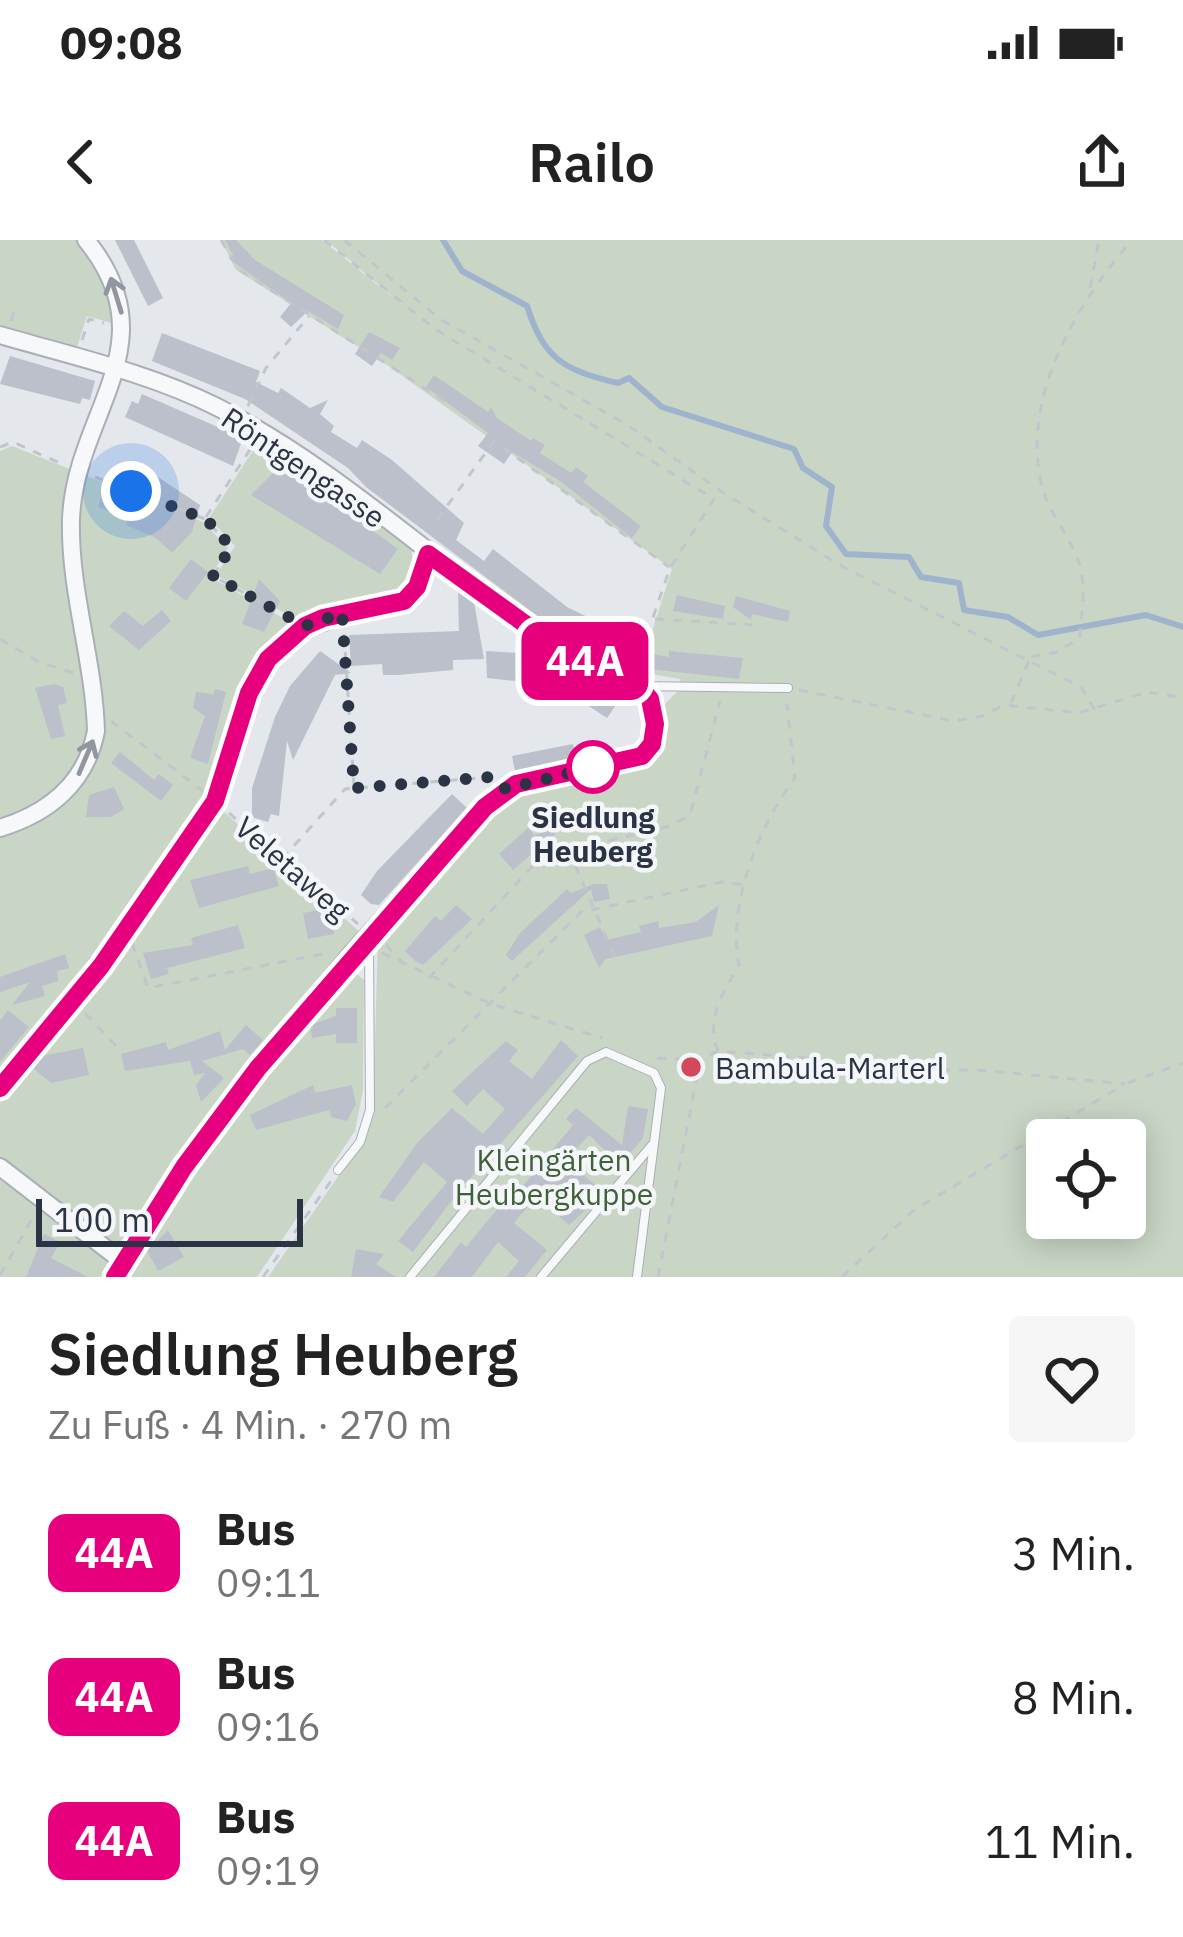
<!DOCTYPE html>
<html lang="de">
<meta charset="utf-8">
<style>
body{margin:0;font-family:"IBM Plex Sans",sans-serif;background:#f6f6f6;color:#222;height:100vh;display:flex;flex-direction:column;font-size:45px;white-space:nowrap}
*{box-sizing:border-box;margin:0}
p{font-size:39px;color:#767676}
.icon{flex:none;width:66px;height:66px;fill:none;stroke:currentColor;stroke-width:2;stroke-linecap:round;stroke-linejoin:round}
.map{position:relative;height:1037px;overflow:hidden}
.drawer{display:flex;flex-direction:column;background:#fff;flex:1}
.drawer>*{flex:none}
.badge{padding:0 24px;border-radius:18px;font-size:42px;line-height:78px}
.tools{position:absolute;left:1026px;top:879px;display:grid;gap:24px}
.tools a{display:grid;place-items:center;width:120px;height:120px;border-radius:12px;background:#fff;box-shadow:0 6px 30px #0003;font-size:60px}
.scale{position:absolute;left:36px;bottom:30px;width:267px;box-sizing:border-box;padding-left:12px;border:6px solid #2b3445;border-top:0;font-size:33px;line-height:42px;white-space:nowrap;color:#2b3445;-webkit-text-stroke:9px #f4f6f9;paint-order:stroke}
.you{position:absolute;width:60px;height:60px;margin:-30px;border:9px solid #fff;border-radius:50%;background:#1a73e8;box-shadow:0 0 0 18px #1a73e833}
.map>.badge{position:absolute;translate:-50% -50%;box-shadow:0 0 0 6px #fff}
.round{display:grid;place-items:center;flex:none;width:126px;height:126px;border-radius:12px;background:#f6f6f6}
.headline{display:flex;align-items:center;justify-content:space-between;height:204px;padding:0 48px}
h1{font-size:57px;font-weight:600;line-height:90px}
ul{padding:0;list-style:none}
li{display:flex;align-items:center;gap:36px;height:144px;padding:0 48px}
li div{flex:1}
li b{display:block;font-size:45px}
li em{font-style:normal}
li .badge{min-width:132px;font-weight:700;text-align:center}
.status{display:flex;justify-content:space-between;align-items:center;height:84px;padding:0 60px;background:#fff;direction:ltr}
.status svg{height:33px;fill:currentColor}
header{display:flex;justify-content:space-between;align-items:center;height:156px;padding:0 48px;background:#fff;font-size:54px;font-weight:600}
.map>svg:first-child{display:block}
</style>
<div class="status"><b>09:08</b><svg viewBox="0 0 49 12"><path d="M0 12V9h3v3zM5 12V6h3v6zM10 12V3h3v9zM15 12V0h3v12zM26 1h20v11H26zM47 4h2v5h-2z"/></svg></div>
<header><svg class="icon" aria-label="back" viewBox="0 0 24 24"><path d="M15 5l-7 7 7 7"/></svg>Railo<svg class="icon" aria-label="share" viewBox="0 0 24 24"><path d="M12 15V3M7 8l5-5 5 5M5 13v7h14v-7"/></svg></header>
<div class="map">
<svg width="1183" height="1037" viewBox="0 0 1183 1037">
<rect width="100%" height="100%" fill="#e4e7ec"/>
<path fill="#c9d6c5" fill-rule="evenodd" d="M0,0H79L105,43L115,84L87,76L77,107L0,85Z
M221,0H322L401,64L326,0H1183V1037H268L365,898L373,877L378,694L502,559L541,542L646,521L662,467L678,451L680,439L639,432L672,329L390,127L236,30ZM1047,900H1125V978H1047Z
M260,200L411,308L414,336C377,372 346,360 301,382L216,335L235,306L209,278Z
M12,206L203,282L228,308L210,337L297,386L246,441L207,557L360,692L338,718L364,740L363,850L355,891L257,1037H0V211Z"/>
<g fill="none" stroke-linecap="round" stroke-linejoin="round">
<path stroke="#9fb4cc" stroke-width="6" d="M443,0L462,31L527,66C544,119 563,130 618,143L629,138L662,167L794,209L803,228L832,247L826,286L846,314L909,317L921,337L959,343L964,370L1008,377L1038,395L1146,375L1183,387"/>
</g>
<path fill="#bbc0ca" d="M115,0H134L163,58L148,66Z
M225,0H236L255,20L344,75L338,89L308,71L291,87L280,77L291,63L229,19L233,15Z
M369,92L400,108L392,120L381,113L372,126L355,114Z
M162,93L260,131L256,142L278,153L281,148L310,168L328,160L320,174L334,186L331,192L357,208L362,200L392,220L464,283L456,300L484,321L493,309L567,367L604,385L600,392L631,405L627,422L553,388L366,247L348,228L245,159L152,121Z
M10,116L95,141L90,160L82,158L80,164L0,144Z
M434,135L488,172L491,167L497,178L531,201L533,198L545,205L540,213L571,233L576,227L588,236L583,242L641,286L632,298L560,241L512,212L504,224L478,206L488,193L426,147Z
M142,154L243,198L233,226L125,177L132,161L138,164Z
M281,225L398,309L380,334L251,255Z
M133,232L146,241L152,233L200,265L192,292L172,313L156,298L126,285L128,279L98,267L104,249L116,254Z
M191,319L208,332L186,361L169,348Z
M259,339L280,361L264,392L242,384Z
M458,350L474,362L484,419L453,420V430L398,435H383L382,424L351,426L349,395L459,391Z
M677,355L725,366L723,379L673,371Z
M736,356L790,371L788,382L752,374L751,380L733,367Z
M162,370L171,381L139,410L109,386L124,371L143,386Z
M320,411L351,433L335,435L293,520L287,501L279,576L271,574L268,582L252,577V548L275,477L290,446Z
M486,411L537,414L536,426L584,442L588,433L613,444L610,451L618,462L607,478L561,448L516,446V441L487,438Z
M669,411L743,418L739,439L650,429L652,414L669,417Z
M54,444L63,447L67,463L58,465L65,496L51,499L35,448Z
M215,449L226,452L208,524L190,518L205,476L193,468L196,452L213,454Z
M573,504L576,518L515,531L512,516Z
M120,512L154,540L159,534L173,545L161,561L111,523Z
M114,547L124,569L111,577H86L89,555Z
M452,554L467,568L379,665L371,664L361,655L377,631Z
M528,588L534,595L562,588L513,630L499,614Z
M248,626L250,634L273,628L279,646L199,668L190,640Z
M594,644H607L610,659L594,662L591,649L512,721L506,715L520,693L567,649L571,653Z
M456,665L472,679L423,725L415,721L405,711L435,676L441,681Z
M719,665L712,696L606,719L599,728L584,695L600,687L606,700L641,692L639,686L658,681L659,688L696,682Z
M329,668L334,694L308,699L303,673Z
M238,685L245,708L167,728L169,734L151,739L143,713L193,705L191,698Z
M65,714L69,728L57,731L58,741L42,746L45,756L12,765L30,742L0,752V737Z
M336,768H357V803H336V794L312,798L310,785L336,776Z
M8,770L29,787L0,822V781Z
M246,785L263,800L250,815L243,809L202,821L224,838L201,862L196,845L205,833L194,835L190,821L125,831L121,814L166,802L168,810L220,791L225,810Z
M561,800L578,816L458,952L413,1012L398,1001L447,942L424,922L393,962L379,957L418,902L452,868L483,894L505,869L483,849L467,866L452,851L506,801L518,810L509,821L532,839Z
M83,808L89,835L51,843L33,828L42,816Z
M313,845L315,853L352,845L356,864L347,881L331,877L329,870L256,890L250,875Z
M628,866L648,869L643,898L620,925L589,895L566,920L602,951L589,967L569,985L536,957L514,983L547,1010L525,1037H506L519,1021L498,1002L472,1037H434L461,1002L466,1007L504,961L508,964L573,885L566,879L576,868L622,905Z
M168,990L184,1017L158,1031L147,1011Z
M44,994L60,1002L51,1018L88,1037H26Z
M356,1009L384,1014L376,1024L396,1037H351Z"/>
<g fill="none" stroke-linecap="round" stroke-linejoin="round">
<g stroke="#a9aeb7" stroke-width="10">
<path id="service" d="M640,446L788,448
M338,930L360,902L370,870L369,700
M410,1037L587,821L606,812L654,833L661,848L637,1037
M541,1037L652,905"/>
</g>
<g stroke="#a9aeb7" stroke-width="20">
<path id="minor" d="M0,95C72,116 149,133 217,167C336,227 436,324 546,399C575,418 620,426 643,450C660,468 659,500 642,516L516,544L485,567L351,714L258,828L184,927L115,1037
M0,588C49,573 86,543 96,491C94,420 69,350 71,279C75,173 171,104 86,0
M0,848C63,771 122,695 177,613C189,596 205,579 215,561C241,516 235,457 271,416C330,350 409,398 428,314
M0,927L122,1021"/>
</g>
<path stroke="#c2c5cb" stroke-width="3" stroke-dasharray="9 9" stroke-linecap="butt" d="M221,0L238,29L448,163
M324,0L435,89L714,259L670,328L637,424
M344,0L440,79L626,184L722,252L843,327L1081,447L1095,470
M1090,48L1099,0
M11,81L16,65
M82,100L89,79L104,83
M248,166L266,128L309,76
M0,207L13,202L64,225
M95,237L205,279L231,307L213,336L290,378
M206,277L253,205
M437,280L494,201L669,327
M655,379L752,385
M344,394L354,546
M0,399L39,422L74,433
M1031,417L1057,412L1080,398C1081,371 1088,346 1077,317C1067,293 1046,268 1041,242C1022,156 1077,63 1132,0
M799,450L954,481L983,476L1004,465L1078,473L1147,452L1183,458
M1011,463L1030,418
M111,481L203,551
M229,573L358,684
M568,609L618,724
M282,619L345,549L491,537
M132,703L148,748L328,713
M386,705L404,724
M382,713L491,764L602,798
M429,738L541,617L670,586L690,575L720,461
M85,773L117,807
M718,811C705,780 723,753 739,725C727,665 759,585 795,538L787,464
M657,818L700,820L718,811L807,818L850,829L979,830L1125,844
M1128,843L1183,823
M385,868L581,672L722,642L745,645
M0,1035L35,974
M263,1037L331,941
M658,1037L700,821
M842,1037L914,970L1120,847"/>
<use href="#service" stroke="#f7f8fa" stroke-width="8"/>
<use href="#minor" stroke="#f7f8fa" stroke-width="16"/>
</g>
<defs><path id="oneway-shaft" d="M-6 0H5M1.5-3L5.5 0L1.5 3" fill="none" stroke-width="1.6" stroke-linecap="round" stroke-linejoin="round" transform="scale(3)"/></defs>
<g stroke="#9196a0">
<use href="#oneway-shaft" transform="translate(116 55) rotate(-107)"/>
<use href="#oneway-shaft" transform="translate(86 517) rotate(-67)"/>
</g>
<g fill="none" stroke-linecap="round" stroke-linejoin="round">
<g stroke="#fff" stroke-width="27">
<path id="line" d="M0,848L101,726L215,561L249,453L268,419L305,386L323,378L404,361L417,347L428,314L550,402L639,446L650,459L655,484L652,504L642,516L516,544L485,567L258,828L184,927L115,1037"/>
</g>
<use href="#line" stroke="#e6007e" stroke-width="18"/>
<path stroke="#2b3445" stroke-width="12" stroke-dasharray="0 21.6" d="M131,251L206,279L231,307L213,336L305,386L342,373L354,548L491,537L506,549L593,527"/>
</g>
<circle fill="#fff" stroke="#e6007e" stroke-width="6" cx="593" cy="527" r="24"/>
<circle fill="#d1495b" stroke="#f4f6f9" stroke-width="4.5" cx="691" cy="827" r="12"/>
<g text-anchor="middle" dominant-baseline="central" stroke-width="9" stroke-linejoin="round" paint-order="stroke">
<g font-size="30" fill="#2b3445" stroke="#f4f6f9">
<text transform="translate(304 227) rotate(34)">Röntgengasse</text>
<text transform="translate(293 628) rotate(41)">Veletaweg</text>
</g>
<g font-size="30" font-weight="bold" fill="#2b3445" stroke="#f4f6f9">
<text x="593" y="576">Siedlung<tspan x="593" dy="34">Heuberg</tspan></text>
</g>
<g font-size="30" fill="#2b3445" stroke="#f4f6f9" text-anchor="start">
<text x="715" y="827">Bambula-Marterl</text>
</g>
<g font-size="30" fill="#3f6138" stroke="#f4f6f9">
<text x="554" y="919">Kleingärten<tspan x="554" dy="34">Heubergkuppe</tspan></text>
</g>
</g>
</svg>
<div class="tools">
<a><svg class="icon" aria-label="locate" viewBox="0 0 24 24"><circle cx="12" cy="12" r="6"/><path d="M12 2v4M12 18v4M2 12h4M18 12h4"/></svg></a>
</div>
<div class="scale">100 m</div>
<div class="you" style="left:131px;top:251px"></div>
<b class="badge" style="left:585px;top:421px;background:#e6007e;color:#fff">44A</b>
</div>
<section class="drawer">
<div class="headline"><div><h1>Siedlung Heuberg</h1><p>Zu Fuß · 4 Min. · 270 m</p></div><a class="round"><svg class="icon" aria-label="heart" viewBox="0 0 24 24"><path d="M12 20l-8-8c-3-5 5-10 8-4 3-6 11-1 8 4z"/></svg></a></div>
<ul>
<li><span class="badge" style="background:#e6007e;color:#fff">44A</span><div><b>Bus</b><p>09:11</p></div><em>3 Min.</em></li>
<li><span class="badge" style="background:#e6007e;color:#fff">44A</span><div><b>Bus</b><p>09:16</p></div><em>8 Min.</em></li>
<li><span class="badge" style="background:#e6007e;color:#fff">44A</span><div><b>Bus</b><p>09:19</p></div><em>11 Min.</em></li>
</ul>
</section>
